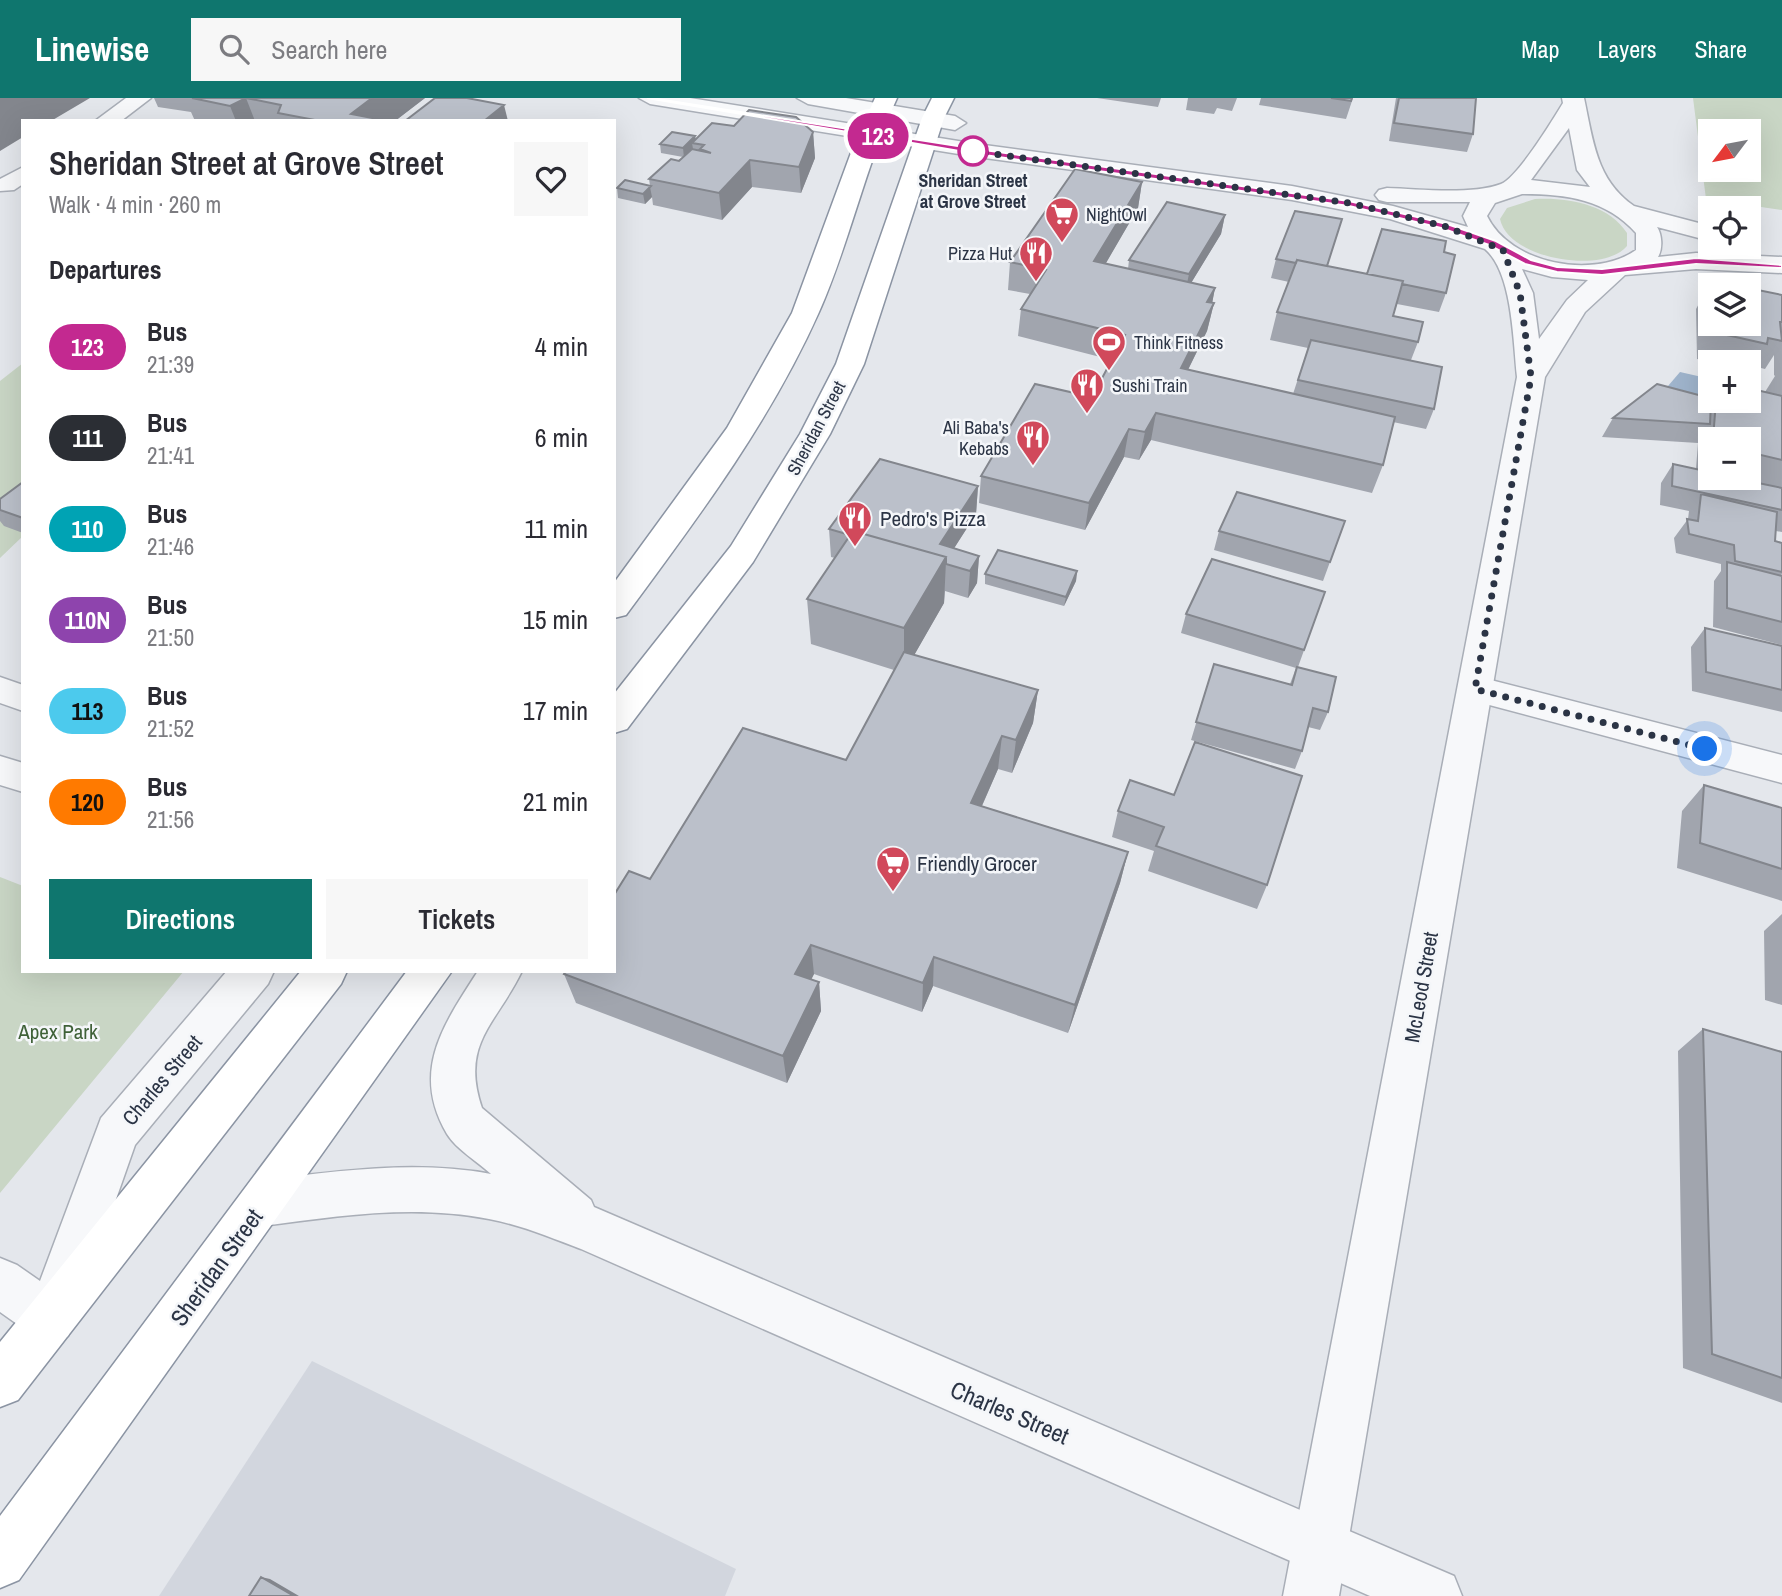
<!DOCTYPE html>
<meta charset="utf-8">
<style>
body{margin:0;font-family:"Archivo Narrow",sans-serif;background:#f7f7f7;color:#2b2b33;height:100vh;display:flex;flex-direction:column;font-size:26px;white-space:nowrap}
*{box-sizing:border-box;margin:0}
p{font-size:23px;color:#7c7c81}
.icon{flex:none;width:38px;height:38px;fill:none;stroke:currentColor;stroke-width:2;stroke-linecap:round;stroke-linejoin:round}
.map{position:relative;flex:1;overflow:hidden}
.drawer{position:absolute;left:21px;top:21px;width:595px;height:854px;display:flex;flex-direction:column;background:#fff;border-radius:0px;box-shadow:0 7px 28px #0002}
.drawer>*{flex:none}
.badge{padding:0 14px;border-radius:23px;font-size:24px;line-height:46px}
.needle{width:46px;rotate:238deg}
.tools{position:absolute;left:1698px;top:21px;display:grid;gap:14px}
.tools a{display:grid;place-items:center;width:63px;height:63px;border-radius:0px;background:#fff;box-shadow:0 7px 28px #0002;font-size:35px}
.you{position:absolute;width:35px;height:35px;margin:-18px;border:5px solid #fff;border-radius:50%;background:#1a73e8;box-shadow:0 0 0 10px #1a73e833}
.map>.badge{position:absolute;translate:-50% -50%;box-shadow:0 0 0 4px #fff}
h2{padding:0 28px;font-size:26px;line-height:63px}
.round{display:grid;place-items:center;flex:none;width:74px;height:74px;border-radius:0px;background:#f7f7f7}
.overview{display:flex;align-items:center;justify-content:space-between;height:119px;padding:0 28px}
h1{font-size:33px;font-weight:600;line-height:52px}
.primary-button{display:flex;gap:14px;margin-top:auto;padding:14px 28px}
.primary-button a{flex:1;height:80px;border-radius:0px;background:#0f766e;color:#fff;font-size:28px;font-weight:600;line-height:80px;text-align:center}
.primary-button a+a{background:#f7f7f7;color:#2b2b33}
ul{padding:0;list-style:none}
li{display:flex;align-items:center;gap:21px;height:91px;padding:0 28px}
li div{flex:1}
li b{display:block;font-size:26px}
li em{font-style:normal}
li .badge{min-width:77px;font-weight:700;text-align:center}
header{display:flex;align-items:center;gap:42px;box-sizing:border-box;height:98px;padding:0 35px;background:#0f766e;color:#fff}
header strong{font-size:33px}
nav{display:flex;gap:38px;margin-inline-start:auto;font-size:24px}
.search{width:490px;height:63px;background:#f7f7f7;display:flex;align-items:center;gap:18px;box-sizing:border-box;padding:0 24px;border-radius:0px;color:#7c7c81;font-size:26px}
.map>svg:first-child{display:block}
</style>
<header>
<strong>Linewise</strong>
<div class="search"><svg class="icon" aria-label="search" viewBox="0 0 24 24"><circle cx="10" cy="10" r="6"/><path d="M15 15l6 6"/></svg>Search here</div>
<nav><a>Map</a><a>Layers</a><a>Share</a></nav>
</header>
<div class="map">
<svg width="1782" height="1498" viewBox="0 0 1782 1498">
<rect width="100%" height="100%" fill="#e4e7ec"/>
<path fill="#d2d6de" d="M312,1263L736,1471L725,1498H159Z"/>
<path fill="#c9d6c5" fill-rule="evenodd" d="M1693,0H1782V112L1706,101ZM1710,33H1748V72H1710Z
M1535,101C1566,99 1609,106 1627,135V148C1603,177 1508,161 1500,121L1507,110Z
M23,265V438L0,460V283Z
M0,779L23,788V873H184L0,1095Z"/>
<path fill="#9fb4cc" d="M1680,274L1702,279C1707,304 1684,300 1668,296V288Z"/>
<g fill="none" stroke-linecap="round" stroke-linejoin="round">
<g stroke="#a9aeb7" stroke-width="3">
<path id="minor" d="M126,0H151L121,23H95Z
M23,69V86L14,92L0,93V81Z
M1475,578L1782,657V685L1463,600L1458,591L1463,582Z
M0,579L23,587V613L0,605Z
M0,658L23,665V694L0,687Z
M227,873H274L268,886L135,1047L68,1238L51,1246L34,1238L0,1214V1160L17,1167L40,1183L101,1020Z
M478,873H522C496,927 460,945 482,1010L591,1102L594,1109L1454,1478L1462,1498H1370L581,1151C551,1140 521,1127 489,1121C414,1106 337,1118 263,1128L247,1121L240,1105L247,1089L263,1082C339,1073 415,1062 491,1076C478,1064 456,1051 447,1036C410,973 444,926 478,873Z"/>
</g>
<g stroke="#a9aeb7" stroke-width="3">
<path id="tertiary" d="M639,0H690L977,46L1292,88L1393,108L1468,129L1463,118L1470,104H1387L1379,102L1375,97L1379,92L1387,90C1417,91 1473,97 1501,86C1518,79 1552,23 1563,5L1562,0H1584C1593,42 1596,82 1634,108L1710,128V143L1657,129C1662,136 1663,151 1658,159L1696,155L1782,159V175L1696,171L1625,177L1585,214L1545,279L1339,1498H1283L1517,279C1513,244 1513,175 1485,151L1390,121L1292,102L977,59L650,6ZM1569,30L1577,72L1590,89L1531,82ZM1522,96C1565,96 1606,101 1636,135V152C1593,182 1510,166 1487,118L1495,105ZM1522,171L1552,179L1588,182L1567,202L1539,241L1533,195Z
M797,0H846L955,18L966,25L955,32L808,6Z"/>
</g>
<g stroke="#8b94a3" stroke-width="3">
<path id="trunk" d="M875,0H897C865,69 850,144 819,214C770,324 697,421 626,517L614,520V485L727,330L792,215L852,52Z
M932,0H954L944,20L864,266L830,336L753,464L627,631L614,635V596L731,448L800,336L836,266L922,20Z
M301,873H347L341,886L18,1302L0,1309V1244Z
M407,873H452L19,1482L0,1490V1418Z"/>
</g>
<use href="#minor" fill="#f7f8fa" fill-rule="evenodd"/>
<use href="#tertiary" fill="#f7f8fa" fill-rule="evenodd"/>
<use href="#trunk" fill="#fff" fill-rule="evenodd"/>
</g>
<path fill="#a1a5ae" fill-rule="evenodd" d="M154,0H425L395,23H195L191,14L158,9Z
M1097,0H1161L1158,9Z
M1188,0H1237L1232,13L1217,10L1214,16L1186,12Z
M1261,0H1353L1346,21L1259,7Z
M1396,0H1476L1473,36L1467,54L1389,43Z
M734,28L813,34L815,60L801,95L752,89L722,122L653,107L652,99L645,106L618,100L617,90L650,88L649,81L683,59L661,55L660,46L695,38L696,41Z
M1142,84L1138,110L1105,166L1128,171L1129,162L1225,117L1221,136L1191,185L1215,190L1212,205H1214L1207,233L1188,272L1293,296L1308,250L1270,242L1277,214L1289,184L1271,180L1276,161L1328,168L1367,176L1444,154L1446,195L1439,214L1397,206L1393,218L1418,244L1411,262L1434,311L1426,331L1393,324L1383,367L1372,395L1151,342L1139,362L1124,359L1085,432L979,405L981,378L1092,299L1112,262L1018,238L1021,211L1030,196L1008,192L1010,164Z
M1711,184L1731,187H1710V226H1748L1782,197V434L1776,433L1775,443L1782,445V476L1781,478H1782V547L1713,529L1714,483L1721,473V466L1676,455L1674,440L1688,421L1689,413L1660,407L1661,385L1673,366L1696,371L1698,345L1602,339L1613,320L1707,299L1710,295V303H1748L1765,294L1775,278L1774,277V257L1765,271L1753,268L1750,273H1748V264H1710L1697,261L1696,211ZM1710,341H1748V380H1710Z
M23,384V435L4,428L0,423V401Z
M978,388L976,416L954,450L979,458L977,485L968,500L945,493L944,505L914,557L1038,592L1033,625L1012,675L998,671L982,708L1128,754L1120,785L1068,935L933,888L922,914L814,876L811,882L819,884L821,913L787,985L576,905L564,876L650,781L846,662L894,572L811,546L807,501L835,460L831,459L829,431Z
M1345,423L1323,483L1214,452L1219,433Z
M1077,473L1076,483L1064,508L985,486V476Z
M1325,494L1298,569L1328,614L1320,632L1308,629L1302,653L1295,671L1191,642L1214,566L1290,586L1296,570L1181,535L1186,516Z
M1705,530L1782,548V614L1692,593L1691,549Z
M1130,682L1267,787L1257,811L1148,773L1154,753L1112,739L1118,713Z
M1704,687L1782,710V803L1677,770L1682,713Z
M1782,816V907L1765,902L1764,833Z
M1703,931L1782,954V1305L1683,1270L1678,953Z"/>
<path fill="#83868d" d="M0,0H90L51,23H23V39L0,53Z
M246,0L255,23H236L230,8Z
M372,0H425L395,23H353L351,16Z
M504,7L508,23H484Z
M813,34L815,60L801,95L799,69Z
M695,38L696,45H692L693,51L684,60L683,50Z
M750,62L752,89L722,122L719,95Z
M1142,84L1138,110L1091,191L1094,163Z
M650,89L652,99L645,106L643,96Z
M1225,117L1221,136L1185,195L1189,176Z
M1215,190L1211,211L1214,205L1207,233L1175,298L1181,270L1207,204Z
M1156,315L1151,342L1139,362L1145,334Z
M1129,331L1124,359L1085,432L1089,405Z
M978,388L976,416L946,463L944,505L904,575V530L940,446Z
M979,458L977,485L968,500L970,473Z
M1077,473L1076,483L1064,508L1066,499Z
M1038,592L1033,625L1012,675L1016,642Z
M1002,638L998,671L969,737L971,705Z
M1128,754L1120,785L1068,935L1075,907Z
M811,847L814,876L799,905L795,876Z
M934,859L933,888L922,914L923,885Z
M819,884L821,913L787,985L783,958Z
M261,1479L270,1481L299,1498H294Z"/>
<path fill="#bbc0ca" stroke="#83868d" stroke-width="2" d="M192,0H372L351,16L388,23H320L278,15L281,7L246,0L230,8Z
M435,0H467L504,7L484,23H405Z
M1331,0H1352L1351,3Z
M1399,0H1476L1473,36L1394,25Z
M749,12L796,19L813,34L799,69L750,62L719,95L649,81L671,61L679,63L692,51L711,55L700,51L704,47L692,45L712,25L734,28Z
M672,34L695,38L683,50L660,46Z
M1075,71L1142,84L1094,163L1215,190L1207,204L1214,205L1181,270L1395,319L1383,367L1156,315L1145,334L1129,331L1089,405L981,378L1035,286L1092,299L1125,237L1021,211L1046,172L1010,164Z
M625,82L651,88L643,96L617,90Z
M1167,104L1225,117L1189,176L1129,162Z
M1295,113L1342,121L1327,168L1297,162L1296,165L1276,161Z
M1382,131L1446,143L1444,154L1455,157L1446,195L1402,186L1403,183L1367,176Z
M1297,162L1403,183L1393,218L1423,224L1418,244L1277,214Z
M1711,184L1731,187H1711Z
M1748,190L1782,197V224H1780L1782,243L1768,240L1767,246L1713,234L1712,226H1748Z
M1311,242L1442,269L1434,311L1298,282Z
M1657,286L1710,300V303H1711L1710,326L1613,320Z
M1748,290L1782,298V362L1748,354V341H1713L1716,303H1748Z
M880,361L978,388L940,446L979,458L970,473L946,466V459L853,433L850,437L829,431Z
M1673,366L1710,374V380H1734L1782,390V412L1672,388Z
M23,384V420L0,412V401Z
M1237,394L1345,423L1330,464L1219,433Z
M1701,396L1777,414L1775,443L1782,445V474L1735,463L1734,447L1689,436L1687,421L1698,423Z
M853,433L946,459L904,530L807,501Z
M998,452L1077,473L1066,499L985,476Z
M1212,461L1325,494L1304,552L1186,516Z
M1727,464L1782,478V524L1727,510Z
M1705,530L1782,548V592L1706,574Z
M904,554L1038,592L1016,642L1002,638L971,705L1128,754L1075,907L934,859L923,885L811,847L795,876L819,884L783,958L564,876L566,873H614V797L629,773L650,781L743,630L846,662Z
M1214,566L1292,587L1297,569L1336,579L1328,614L1313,610L1302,653L1196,624Z
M1195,644L1302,678L1267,787L1156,748L1164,729L1118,713L1130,682L1174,697Z
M1704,687L1782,710V771L1700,745Z
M1703,931L1782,954V1280L1712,1256Z
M261,1479L294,1498H249Z"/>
<path fill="#c32990" stroke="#fff" stroke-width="2" d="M647,0H651L977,51L1349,103L1447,126L1496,143L1531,162L1557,169L1602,171L1696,160L1782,167V170L1696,166L1602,177L1557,174L1525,166L1489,147L1441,130L1349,108L977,56Z"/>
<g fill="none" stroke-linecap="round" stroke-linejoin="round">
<path stroke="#2b3445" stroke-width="7" stroke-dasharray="0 12.6" d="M973,53L1349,105L1444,128L1503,152L1520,195L1531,279L1475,591L1705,651"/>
</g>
<defs>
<g id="supermarket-pin" transform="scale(1.75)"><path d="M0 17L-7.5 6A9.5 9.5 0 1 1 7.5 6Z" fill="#d1495b" stroke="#f4f6f9"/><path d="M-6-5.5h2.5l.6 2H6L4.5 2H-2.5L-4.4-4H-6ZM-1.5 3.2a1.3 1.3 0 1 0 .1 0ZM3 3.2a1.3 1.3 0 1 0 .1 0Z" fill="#fff"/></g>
<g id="restaurant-pin" transform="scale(1.75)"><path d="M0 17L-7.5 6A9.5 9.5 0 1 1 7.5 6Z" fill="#d1495b" stroke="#f4f6f9"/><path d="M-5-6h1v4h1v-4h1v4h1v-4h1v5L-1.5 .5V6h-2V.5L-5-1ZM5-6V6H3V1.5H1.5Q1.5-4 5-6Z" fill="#fff"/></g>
<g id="stadium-pin" transform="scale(1.75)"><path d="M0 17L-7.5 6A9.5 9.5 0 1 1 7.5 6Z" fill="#d1495b" stroke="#f4f6f9"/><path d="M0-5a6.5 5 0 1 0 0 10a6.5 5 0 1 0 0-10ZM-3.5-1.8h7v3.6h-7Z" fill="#fff"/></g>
</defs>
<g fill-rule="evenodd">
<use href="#supermarket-pin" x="1062" y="116"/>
<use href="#restaurant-pin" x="1036" y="155"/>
<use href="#stadium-pin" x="1109" y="244"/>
<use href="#restaurant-pin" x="1087" y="287"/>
<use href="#restaurant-pin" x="1033" y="339"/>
<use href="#restaurant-pin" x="855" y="420"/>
<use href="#supermarket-pin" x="893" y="765"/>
</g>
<circle fill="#fff" stroke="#c32990" stroke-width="3.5" cx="973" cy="53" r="14"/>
<g text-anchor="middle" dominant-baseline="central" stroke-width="5" stroke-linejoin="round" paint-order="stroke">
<g font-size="18" font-weight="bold" fill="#2b3445" stroke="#f4f6f9">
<text x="973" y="82">Sheridan Street<tspan x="973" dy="21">at Grove Street</tspan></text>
</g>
<g font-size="18" fill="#2b3445" stroke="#f4f6f9" text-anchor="start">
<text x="1086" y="116">NightOwl</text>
<text x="1012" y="155" text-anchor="end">Pizza Hut</text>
<text x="1134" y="244">Think Fitness</text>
<text x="1112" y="287">Sushi Train</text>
<text x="1009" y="329" text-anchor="end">Ali Baba's<tspan x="1009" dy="21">Kebabs</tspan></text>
</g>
<g font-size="18" fill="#2b3445" stroke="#f4f6f9">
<text transform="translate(816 330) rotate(-62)">Sheridan Street</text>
</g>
<g font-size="21" fill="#2b3445" stroke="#f4f6f9" text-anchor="start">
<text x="880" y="420">Pedro's Pizza</text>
<text x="917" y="765">Friendly Grocer</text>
</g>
<g font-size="21" fill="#2b3445" stroke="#f4f6f9">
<text transform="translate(1421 889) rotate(-80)">McLeod Street</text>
<text transform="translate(162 982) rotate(-50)">Charles Street</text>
</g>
<g font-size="21" fill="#3f6138" stroke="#f4f6f9">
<text x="58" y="933">Apex Park</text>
</g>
<g font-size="24" fill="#2b3445" stroke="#f4f6f9">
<text transform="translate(216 1169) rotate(-54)">Sheridan Street</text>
<text transform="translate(1010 1314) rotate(23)">Charles Street</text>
</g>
</g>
</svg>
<div class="tools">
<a><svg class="needle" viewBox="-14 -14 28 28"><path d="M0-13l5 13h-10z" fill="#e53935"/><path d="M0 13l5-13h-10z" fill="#7c7c81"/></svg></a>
<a><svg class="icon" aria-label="locate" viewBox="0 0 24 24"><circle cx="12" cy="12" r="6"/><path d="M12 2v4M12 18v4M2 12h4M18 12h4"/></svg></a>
<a><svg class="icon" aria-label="layers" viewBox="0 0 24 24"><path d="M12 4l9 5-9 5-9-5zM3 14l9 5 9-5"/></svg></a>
<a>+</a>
<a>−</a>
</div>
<div class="you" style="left:1705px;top:651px"></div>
<b class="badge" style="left:878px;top:38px;background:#c32990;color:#fff">123</b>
<section class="drawer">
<div class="overview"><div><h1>Sheridan Street at Grove Street</h1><p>Walk · 4 min · 260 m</p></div><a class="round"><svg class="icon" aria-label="heart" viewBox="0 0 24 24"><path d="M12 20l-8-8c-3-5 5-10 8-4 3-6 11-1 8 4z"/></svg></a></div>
<h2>Departures</h2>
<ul>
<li><span class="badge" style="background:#c32990;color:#fff">123</span><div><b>Bus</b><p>21:39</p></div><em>4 min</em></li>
<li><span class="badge" style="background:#2b2e34;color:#fff">111</span><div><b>Bus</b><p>21:41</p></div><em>6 min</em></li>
<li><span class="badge" style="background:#00a3b4;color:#fff">110</span><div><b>Bus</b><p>21:46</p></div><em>11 min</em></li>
<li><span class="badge" style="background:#8e44ad;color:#fff">110N</span><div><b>Bus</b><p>21:50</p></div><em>15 min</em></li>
<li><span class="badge" style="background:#4ccaed;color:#111">113</span><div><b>Bus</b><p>21:52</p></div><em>17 min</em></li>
<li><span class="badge" style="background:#ff7a00;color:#111">120</span><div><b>Bus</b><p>21:56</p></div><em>21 min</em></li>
</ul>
<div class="primary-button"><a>Directions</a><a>Tickets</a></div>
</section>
</div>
